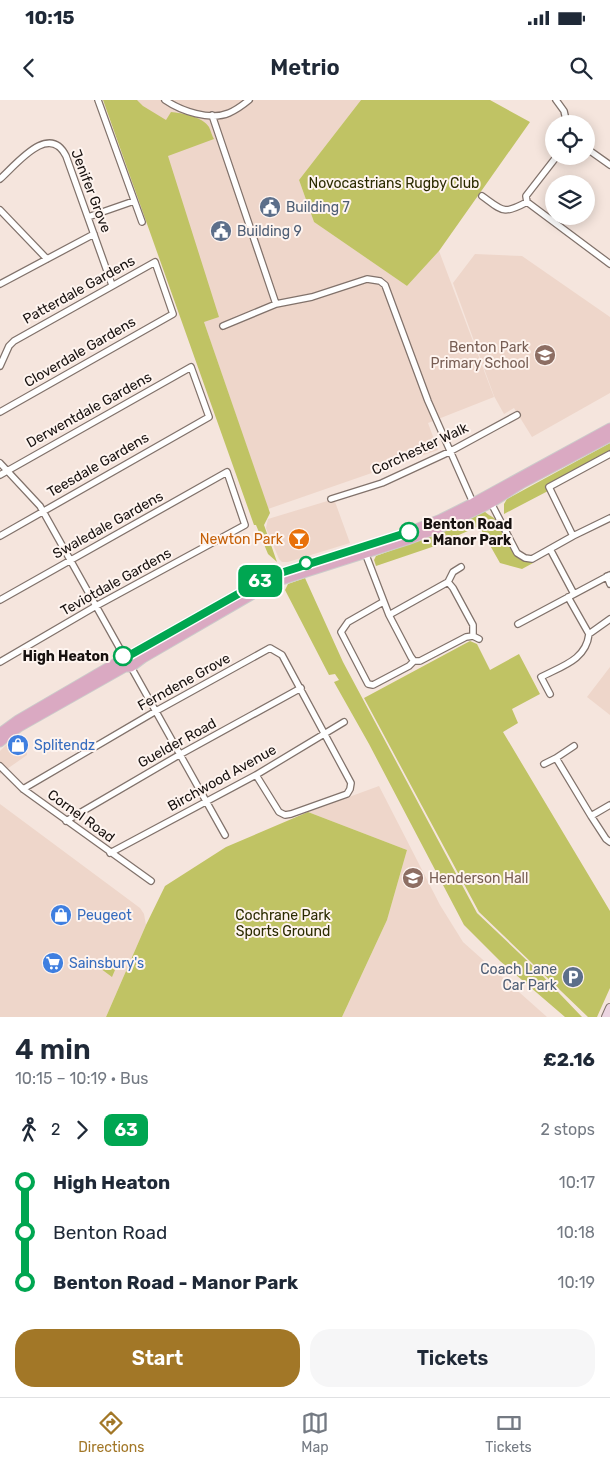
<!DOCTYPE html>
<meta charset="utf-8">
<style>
body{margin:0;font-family:Rubik,sans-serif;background:#f6f6f7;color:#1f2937;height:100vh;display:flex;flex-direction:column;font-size:19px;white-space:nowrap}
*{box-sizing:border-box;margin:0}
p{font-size:16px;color:#747a83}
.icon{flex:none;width:28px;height:28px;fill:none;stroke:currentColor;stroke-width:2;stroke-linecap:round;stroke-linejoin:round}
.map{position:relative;height:917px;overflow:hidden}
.details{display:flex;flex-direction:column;background:#fff;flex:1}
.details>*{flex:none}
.badge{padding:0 10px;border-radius:8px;font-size:18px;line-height:32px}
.buttons{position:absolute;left:545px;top:15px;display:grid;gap:10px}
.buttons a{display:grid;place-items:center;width:50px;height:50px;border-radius:50%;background:#fff;box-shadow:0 2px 12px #0003;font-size:25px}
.map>.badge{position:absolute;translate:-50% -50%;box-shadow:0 0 0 2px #fff}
.legs{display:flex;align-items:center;gap:8px;height:55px;padding:0 15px;font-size:16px}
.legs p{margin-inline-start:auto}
.overview{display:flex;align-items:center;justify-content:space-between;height:85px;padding:0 15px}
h1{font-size:28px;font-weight:600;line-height:38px}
.primary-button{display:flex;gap:10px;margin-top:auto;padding:10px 15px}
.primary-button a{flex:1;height:58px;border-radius:20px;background:#a27727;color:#fff;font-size:20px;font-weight:600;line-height:58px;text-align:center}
.primary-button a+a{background:#f6f6f7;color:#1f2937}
ul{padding:0 15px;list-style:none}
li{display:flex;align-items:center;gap:18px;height:50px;font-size:19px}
li i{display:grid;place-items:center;width:8px;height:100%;margin:0 6px;background:currentColor}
li i::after{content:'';width:12px;height:12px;margin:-6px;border:4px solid;border-radius:50%;background:#fff}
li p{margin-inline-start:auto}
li:first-child i{background:linear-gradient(#0000 50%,currentColor 0)}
li:last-child i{background:linear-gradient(currentColor 50%,#0000 0)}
.status{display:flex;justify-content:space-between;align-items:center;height:35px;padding:0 25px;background:#fff;direction:ltr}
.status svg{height:14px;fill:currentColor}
header{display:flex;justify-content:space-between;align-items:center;height:65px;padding:0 15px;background:#fff;font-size:22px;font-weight:600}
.menu{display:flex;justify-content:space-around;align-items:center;height:70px;border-top:1px solid #e0e1e3;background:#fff;font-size:14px;color:#747a83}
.menu a{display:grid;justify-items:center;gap:2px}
.menu .current{color:#a27727}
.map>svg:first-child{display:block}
</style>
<div class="status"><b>10:15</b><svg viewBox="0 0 49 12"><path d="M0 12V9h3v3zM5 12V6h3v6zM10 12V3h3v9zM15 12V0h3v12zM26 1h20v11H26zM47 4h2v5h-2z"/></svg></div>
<header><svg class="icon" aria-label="back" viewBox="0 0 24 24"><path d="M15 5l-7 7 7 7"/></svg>Metrio<svg class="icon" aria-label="search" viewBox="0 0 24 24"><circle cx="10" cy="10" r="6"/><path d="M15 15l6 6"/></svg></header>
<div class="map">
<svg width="610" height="917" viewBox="0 0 610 917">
<rect width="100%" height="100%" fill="#f5e5dd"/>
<path fill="#eed6ca" d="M128,0H361L299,80L314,122L407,186L439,151L494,297L428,323L438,350L268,409Z
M475,154L522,156L610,217V293L532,337L514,308L504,314L494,296L453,183Z
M334,399L350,443L288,462H282L279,459L266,428L268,419Z
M610,567V615L587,597Z
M16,635L26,647L27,655L0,674V651Z
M379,686L440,805L463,842L547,917H342L387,820L407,750L308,712Z
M0,704L140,808L144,814L146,825L106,917H0Z"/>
<path fill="#c0c364" d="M103,0H137L143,6L166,20L171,12C182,13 203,17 209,27C211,31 212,36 214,39L168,56L219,217L204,222L270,413L264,425L277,462L268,454L256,425H254Z
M361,0H490L530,22L439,151L407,186L314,122L299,80Z
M610,343V350L552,382L548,391L504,414V404L507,399Z
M484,411C487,414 491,416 494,418C507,434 509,459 533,463L522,469L500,463L479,426L432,447L376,466L374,460L376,456L453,428Z
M305,478L343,562L477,813L537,870L582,917H565L500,861L464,825L369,644L334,582L339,580L335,574L329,575L285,490L288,484Z
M470,541L477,544L490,570L519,554L540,594L512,609L518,623L503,632L610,811V888L597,917H588L479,812L364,598Z
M308,712L407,750L387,820L342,917H106L146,825L165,786L226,747Z
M89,860C100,861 108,861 115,870L112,877Z"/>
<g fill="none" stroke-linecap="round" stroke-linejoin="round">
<g stroke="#81726b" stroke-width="8">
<path id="street" d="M98,0L142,122
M165,0C181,11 210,21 229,13C236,10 243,5 249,0
M556,0L564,11L567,24
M212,15L276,204
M586,48L610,65
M0,79C16,65 49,22 66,56L112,185
M482,96C503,111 503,115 527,102L610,164
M527,102L526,96L557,56
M0,110L47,159
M88,117L134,101
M0,184L94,134
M223,226L276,204L312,197L367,179L380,181L385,185L428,301L474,405
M0,266L9,246L14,241L155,162L173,214L0,312
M0,363L40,406L124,556
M0,375L191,267L209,317L0,436
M331,399L382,383L449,352L517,315
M490,401L517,453L525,458L532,459L573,436L610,418
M573,436L549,387L610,354
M550,449L574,494
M364,450L389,515L411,557L414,561
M607,476L610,484
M448,482L453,488L473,525V536
M448,482L453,472L461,467
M568,497L589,534L610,519
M0,500L227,372L245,425L96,506L0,562
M383,502L348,522L341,532L368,584L373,585L409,566L414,561H420L466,537L473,536L479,539
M389,515L448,482
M518,524L610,475
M131,567L225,735
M550,594L541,577C562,566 586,560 589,534
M556,658L574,646
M544,664L556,658L591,716L606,739L610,742
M0,666L23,689L151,781
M23,689L156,611L270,548L282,555L351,683L350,689L347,694L291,714L285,715L279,712L256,675
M591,716L610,705
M66,721L179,655L301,588
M110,753L256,675L344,622"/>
</g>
<g stroke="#81726b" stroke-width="10">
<path id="secondary" d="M606,917L610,908"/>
</g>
<g stroke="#cccbca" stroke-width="11">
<path id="primary" d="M0,633L18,620L121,560L124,556L130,555L268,477L403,434L441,419L473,403L610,328
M0,642L19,627L125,567H131L143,558L272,483L407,440L444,426L491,403L521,384L610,337"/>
</g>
<use href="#street" stroke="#fff" stroke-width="5.5"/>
<use href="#secondary" stroke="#ecd4e1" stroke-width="8"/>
<use href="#primary" stroke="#daa9c2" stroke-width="9"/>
</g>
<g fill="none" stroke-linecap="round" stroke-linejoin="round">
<g stroke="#fff" stroke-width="11">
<path id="line-1" d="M123,556L130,555L268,477L409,432"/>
</g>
<use href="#line-1" stroke="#00a651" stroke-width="8"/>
</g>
<defs>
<g id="civic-disc" transform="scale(1.125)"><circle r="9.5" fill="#5c6f8a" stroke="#fef4ef"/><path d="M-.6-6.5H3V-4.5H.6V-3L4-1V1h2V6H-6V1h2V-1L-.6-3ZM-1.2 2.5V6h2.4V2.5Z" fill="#fff"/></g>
<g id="school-disc" transform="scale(1.125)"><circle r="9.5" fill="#8d6e63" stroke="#fef4ef"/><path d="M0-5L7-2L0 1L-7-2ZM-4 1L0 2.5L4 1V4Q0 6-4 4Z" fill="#fff"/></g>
<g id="bar-disc" transform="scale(1.125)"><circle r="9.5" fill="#e8710a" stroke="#fef4ef"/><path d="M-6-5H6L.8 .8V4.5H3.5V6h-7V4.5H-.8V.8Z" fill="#fff"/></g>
<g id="shop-disc" transform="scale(1.125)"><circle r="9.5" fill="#3f7fe0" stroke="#fef4ef"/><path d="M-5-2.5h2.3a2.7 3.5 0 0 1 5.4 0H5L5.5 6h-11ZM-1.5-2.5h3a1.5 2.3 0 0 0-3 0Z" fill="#fff"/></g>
<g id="university-disc" transform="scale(1.125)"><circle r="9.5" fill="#8d6e63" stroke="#fef4ef"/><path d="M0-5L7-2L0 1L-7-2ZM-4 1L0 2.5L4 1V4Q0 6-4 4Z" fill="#fff"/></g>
<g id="supermarket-disc" transform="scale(1.125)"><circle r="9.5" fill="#3f7fe0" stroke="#fef4ef"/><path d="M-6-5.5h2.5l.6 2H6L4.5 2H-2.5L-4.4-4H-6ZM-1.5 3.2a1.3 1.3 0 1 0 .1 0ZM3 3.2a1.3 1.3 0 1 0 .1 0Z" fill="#fff"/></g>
<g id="parking-disc" transform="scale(1.125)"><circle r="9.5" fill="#5c6f8a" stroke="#fef4ef"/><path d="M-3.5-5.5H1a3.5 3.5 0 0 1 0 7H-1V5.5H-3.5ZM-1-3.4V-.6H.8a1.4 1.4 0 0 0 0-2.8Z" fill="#fff"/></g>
</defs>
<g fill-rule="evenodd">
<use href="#civic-disc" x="270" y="107"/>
<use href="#civic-disc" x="221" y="131"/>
<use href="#school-disc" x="545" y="255"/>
<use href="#bar-disc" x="299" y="439"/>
<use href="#shop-disc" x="18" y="645"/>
<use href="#university-disc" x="413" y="778"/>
<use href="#shop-disc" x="61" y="815"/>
<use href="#supermarket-disc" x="53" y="863"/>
<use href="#parking-disc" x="573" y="877"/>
</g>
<g fill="#fff" stroke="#00a651" stroke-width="2.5">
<circle cx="409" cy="432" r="9"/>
<circle cx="306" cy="463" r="6"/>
<circle cx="123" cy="556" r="9"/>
</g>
<g text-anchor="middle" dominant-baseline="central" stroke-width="4" stroke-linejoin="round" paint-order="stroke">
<g font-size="14" fill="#2b2b00" stroke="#fef4ef">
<text x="394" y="83">Novocastrians Rugby Club</text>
<text x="283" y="815">Cochrane Park<tspan x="283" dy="16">Sports Ground</tspan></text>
</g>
<g font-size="14" fill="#17110f" stroke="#fef4ef">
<text transform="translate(91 91) rotate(69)">Jenifer Grove</text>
<text transform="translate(79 190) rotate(-29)">Patterdale Gardens</text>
<text transform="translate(80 252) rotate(-30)">Cloverdale Gardens</text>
<text transform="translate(89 310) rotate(-29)">Derwentdale Gardens</text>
<text transform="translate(420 349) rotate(-25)">Corchester Walk</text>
<text transform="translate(98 365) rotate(-30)">Teesdale Gardens</text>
<text transform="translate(108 425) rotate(-29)">Swaledale Gardens</text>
<text transform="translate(116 482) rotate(-29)">Teviotdale Gardens</text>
<text transform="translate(184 582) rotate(-29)">Ferndene Grove</text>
<text transform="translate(177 643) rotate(-29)">Guelder Road</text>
<text transform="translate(222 678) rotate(-29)">Birchwood Avenue</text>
<text transform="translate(81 716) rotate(36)">Cornel Road</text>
</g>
<g font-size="14" fill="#4e5e75" stroke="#fef4ef" text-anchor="start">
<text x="286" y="107">Building 7</text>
<text x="237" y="131">Building 9</text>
<text x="557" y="869" text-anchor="end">Coach Lane<tspan x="557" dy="16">Car Park</tspan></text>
</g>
<g font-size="14" fill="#785e54" stroke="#fef4ef" text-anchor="end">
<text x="529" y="247">Benton Park<tspan x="529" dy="16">Primary School</tspan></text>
<text x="429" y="778" text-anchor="start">Henderson Hall</text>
</g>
<g font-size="14" font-weight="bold" fill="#17110f" stroke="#fef4ef" text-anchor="start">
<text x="423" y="424">Benton Road<tspan x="423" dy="16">- Manor Park</tspan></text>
<text x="109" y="556" text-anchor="end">High Heaton</text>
</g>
<g font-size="14" fill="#c56008" stroke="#fef4ef" text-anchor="end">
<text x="283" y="439">Newton Park</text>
</g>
<g font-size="14" fill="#366cbe" stroke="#fef4ef" text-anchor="start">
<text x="34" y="645">Splitendz</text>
<text x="77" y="815">Peugeot</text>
<text x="69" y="863">Sainsbury's</text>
</g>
</g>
</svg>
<div class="buttons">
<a><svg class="icon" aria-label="locate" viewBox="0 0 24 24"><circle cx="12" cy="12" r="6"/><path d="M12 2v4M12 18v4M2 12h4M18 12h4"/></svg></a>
<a><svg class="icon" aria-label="layers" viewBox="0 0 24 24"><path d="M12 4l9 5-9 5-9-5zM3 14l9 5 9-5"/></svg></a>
</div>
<b class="badge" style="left:260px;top:481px;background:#00a651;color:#fff">63</b>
</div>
<section class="details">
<div class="overview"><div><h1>4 min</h1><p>10:15 – 10:19 · Bus</p></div><b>£2.16</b></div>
<div class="legs"><svg class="icon" aria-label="walk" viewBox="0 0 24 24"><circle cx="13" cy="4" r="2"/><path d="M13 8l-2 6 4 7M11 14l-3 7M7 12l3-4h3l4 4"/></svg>2<svg class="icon" aria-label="forward" viewBox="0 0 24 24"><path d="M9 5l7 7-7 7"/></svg><b class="badge" style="background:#00a651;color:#fff">63</b><p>2 stops</p></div>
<ul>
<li><i style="color:#00a651"></i><b>High Heaton</b><p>10:17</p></li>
<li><i style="color:#00a651"></i><span>Benton Road</span><p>10:18</p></li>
<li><i style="color:#00a651"></i><b>Benton Road - Manor Park</b><p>10:19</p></li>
</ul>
<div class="primary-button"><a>Start</a><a>Tickets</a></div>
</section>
<nav class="menu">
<a class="current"><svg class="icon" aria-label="directions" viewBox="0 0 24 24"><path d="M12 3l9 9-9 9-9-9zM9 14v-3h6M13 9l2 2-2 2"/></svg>Directions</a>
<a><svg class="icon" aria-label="map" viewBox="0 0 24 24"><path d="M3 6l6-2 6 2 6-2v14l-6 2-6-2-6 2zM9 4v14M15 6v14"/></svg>Map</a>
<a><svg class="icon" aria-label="tickets" viewBox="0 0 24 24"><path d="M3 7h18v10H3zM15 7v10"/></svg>Tickets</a>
</nav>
